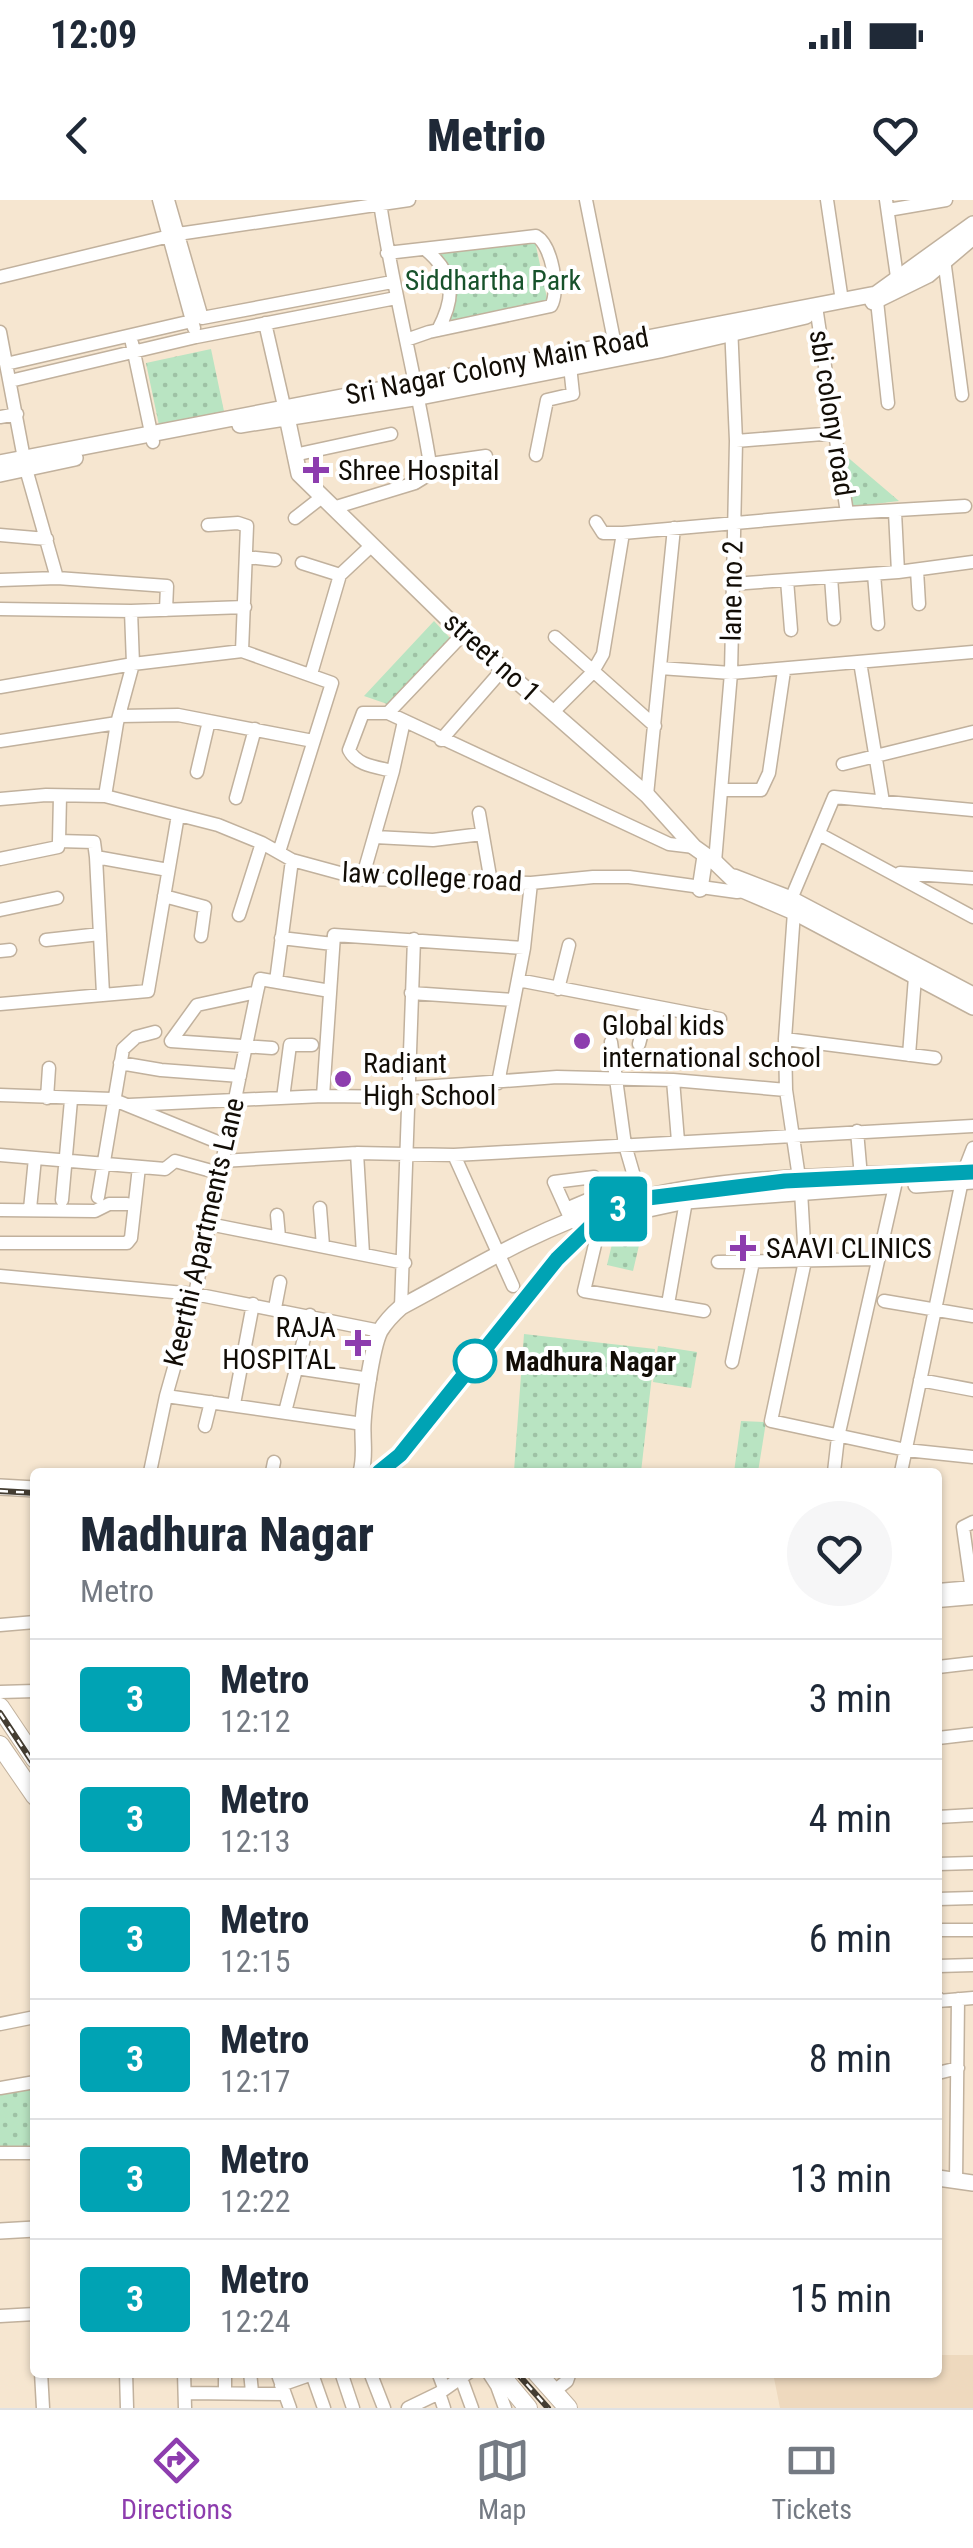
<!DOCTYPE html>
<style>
body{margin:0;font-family:"Roboto Condensed",sans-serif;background:#f6f6f7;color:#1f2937;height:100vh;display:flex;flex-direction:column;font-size:38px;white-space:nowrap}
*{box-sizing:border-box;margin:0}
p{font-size:32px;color:#747a83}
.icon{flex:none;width:55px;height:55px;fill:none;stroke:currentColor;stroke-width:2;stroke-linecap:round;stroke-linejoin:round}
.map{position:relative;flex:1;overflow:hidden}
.panel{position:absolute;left:30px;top:1268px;width:912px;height:910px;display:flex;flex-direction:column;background:#fff;border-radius:10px;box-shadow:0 2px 8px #0004}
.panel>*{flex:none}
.badge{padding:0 20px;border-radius:8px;font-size:35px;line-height:65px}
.map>.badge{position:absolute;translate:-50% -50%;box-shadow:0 0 0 5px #fff}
.round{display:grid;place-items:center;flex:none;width:105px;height:105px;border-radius:52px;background:#f6f6f7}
.headline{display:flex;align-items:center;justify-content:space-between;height:170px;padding:0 50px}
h1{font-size:48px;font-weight:800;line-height:75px}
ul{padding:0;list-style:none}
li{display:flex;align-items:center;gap:30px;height:120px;padding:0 50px;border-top:2px solid #e0e1e3}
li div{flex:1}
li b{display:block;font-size:38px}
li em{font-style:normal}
li .badge{min-width:110px;font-weight:700;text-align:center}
.status{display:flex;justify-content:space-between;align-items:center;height:70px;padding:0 50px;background:#fff;direction:ltr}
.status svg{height:28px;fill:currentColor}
header{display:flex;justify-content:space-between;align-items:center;height:130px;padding:0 50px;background:#fff;font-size:45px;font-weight:800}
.menu{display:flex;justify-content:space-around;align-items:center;height:140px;border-top:2px solid #e0e1e3;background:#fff;font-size:28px;color:#747a83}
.menu a{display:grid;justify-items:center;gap:5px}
.menu .active{color:#8d3dae}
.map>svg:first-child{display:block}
</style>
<div class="status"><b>12:09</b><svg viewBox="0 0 49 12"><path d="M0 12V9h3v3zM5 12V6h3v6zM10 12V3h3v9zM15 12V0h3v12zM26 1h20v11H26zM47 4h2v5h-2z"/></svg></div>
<header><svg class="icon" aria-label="back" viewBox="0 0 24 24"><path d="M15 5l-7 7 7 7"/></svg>Metrio<svg class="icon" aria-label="heart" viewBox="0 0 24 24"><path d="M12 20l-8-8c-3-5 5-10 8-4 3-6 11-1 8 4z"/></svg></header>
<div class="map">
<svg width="973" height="2208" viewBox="0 0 973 2208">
<defs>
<pattern id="park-dots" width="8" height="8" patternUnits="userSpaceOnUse" patternTransform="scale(2.5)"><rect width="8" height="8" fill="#b9e4c2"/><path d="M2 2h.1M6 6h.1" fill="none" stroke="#9ec2a5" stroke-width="1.8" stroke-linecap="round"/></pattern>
</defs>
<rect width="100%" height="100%" fill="#f6e6d0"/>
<path fill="#eed9be" d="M938,2155H973V2208H780L773,2173L938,2172Z"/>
<path fill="url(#park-dots)" d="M535,41L548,103L443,126C448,91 461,72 430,50Z
M211,149L225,216L160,230L146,163Z
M845,255L899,301L849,307Z
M434,421L451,439L393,506L364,496Z
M645,1020L633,1071L607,1065L617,1023Z
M524,1134L655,1149L641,1272L514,1271Z
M658,1146L697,1152L691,1188L653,1182Z
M741,1221L766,1222L758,1272H734Z
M35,1888V1946H0V1895Z"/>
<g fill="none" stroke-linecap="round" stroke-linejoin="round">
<g stroke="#c1b19d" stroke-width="15">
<path id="minor" d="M159,0L194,128
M168,0L202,118L392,82
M586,0L616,150
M827,0L842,101
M886,0L897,77
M888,10L946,0
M425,49C455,74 456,96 438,130
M387,53L536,36C552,45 560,91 551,106L429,132L406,140
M944,59L962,195
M0,77L178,34L409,0
M877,101L888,203
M817,113L847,313
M265,123L284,206
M0,132L26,269L57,378
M132,143L153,242
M6,164L192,121
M10,181L196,137L396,98
M0,217L17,214
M736,241L835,233
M294,255L391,234
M536,255L547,200L573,194L570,166
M430,264L486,256
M333,308L415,283L428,275L430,264C416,176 393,91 380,3
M895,312L898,372
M295,318L322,297
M596,322L603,333H623L847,313L965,306
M208,325L238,323L247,326L242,451
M0,335L47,339
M247,357L275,360
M302,363L340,375
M917,370L919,404
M874,374L878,424
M831,377L834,419
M0,380L57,378L167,386L166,410
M787,380L791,430
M732,384L898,372L973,362
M0,409L131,411L245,407
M555,437L655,526
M860,462L883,602
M660,468L731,473L973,452
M311,474L340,375L372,345
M0,487L133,464L242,451L332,483L279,652
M553,512L592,473L603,454L623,333
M388,513L463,434
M120,516L178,515L313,541
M441,540L503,469
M0,541L117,523
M843,564L973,532
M393,571C377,567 357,566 349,550L363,513H388L669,644L694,647
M197,572L209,521
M721,590H761L769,573L784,471
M647,595L674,328
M105,596L117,523L133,464L131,411
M236,598L255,529
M0,599L46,595L105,596L218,625L262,643L292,660L362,679L531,683L593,677H629L737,692L745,691L748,685
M479,613L491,682
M821,635L973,717
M375,637L433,640L482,634
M59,641L60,596
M96,657L103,794
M0,659L58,647L59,641L94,642L96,657L168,670
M715,662L731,473L736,241L731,125
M900,673L973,678
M362,679L393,571L404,521
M164,696L205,707L201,736
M791,699L834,597L973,610
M0,710L57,698
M239,715L262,643
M281,738L333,744
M46,740L100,734
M0,751L10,750
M518,780L720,819
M276,781L292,660
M558,789L569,745
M411,793L514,800
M0,804L148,791L178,615
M785,839L935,858
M171,841L197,805L257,792L260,779L330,791
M171,841L272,848
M611,842L625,945L634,976
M639,844L646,817H656L659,808
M909,855L915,777
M120,863L161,870L240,876
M673,880L678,941
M498,883L524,748L531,683
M409,888L557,877L673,880L786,890L801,991L805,1061L771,1221L906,1250L973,1257
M786,890L785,839L794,712L797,704
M0,895L112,899L225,945
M323,896L334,735L524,748
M47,898L49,868
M283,898L290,845H312
M129,905L323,896L409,897
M857,931L861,977
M357,953L363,1054
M0,955L165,969L175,961L219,973
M454,955L513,1086
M222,961L357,953L454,955L973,926
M98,997L123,849L136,837L155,832
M62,1000L71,900
M320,1008L323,1046
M30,1009L35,958
M566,1009L599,995L594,977L554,982L572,1022
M0,1010L95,1011L109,1004H127
M277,1015L279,1037
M601,1019L584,1091L704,1111
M209,1024L405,1063
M0,1043H127L131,1038L139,967
M718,1062L878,1059
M0,1076L195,1094L380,1131
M884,1101L973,1116
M668,1104L686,1001
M401,1107L414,739
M275,1108L280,1082
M732,1162L753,1062
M296,1168L370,1179
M920,1180L973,1190
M166,1196L363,1224
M234,1204L253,1104
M285,1212L310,1115
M205,1226L211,1202
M150,1272L166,1196L195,1094L257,792
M272,1272L274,1262
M834,1272L838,1237L895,986
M901,1272L964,971L973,948
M938,1390L973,1387
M973,1398L963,1327L973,1322
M938,1401L973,1398
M0,1425L35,1422
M938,1467L973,1463
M0,1492L35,1491
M938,1538L973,1534
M938,1617L973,1615
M938,1664L973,1663
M938,1699L973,1698
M938,1730H973
M938,1766L973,1765
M938,1798V1801L973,1798
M0,1824L35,1817
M938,1873L958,1868
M0,1888L35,1882
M0,1953H35
M956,1981L958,1799
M0,2116L35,2114
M41,2172L43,2208
M126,2172L127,2208
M184,2172L185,2208
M225,2172V2193
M250,2172L252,2192
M277,2172L290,2208
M341,2172L353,2208
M370,2172L384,2208
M438,2172L444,2188
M488,2172L497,2186L505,2208
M312,2174L324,2208
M461,2178L472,2208
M281,2185L318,2172
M553,2192L567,2181L570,2172
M185,2193L285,2194
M439,2193L444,2208
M408,2208L439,2193L469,2172"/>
</g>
<g stroke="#c1b19d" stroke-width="18">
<path id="major" d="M873,102L928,75L973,37
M287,217L299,274L463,434L647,595L694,647L715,662L745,691L794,712L973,807
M240,225L420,197L660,150L806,116
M0,263L876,94L973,24
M0,274L75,258
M734,677L791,699L973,795
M700,689L705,656
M916,985L973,981
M589,1017L607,1018L686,1001L888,986
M361,1272C365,1258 363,1247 363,1233C362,1214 372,1147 380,1131C386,1121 393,1114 401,1107C469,1071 534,1030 608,1007C725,971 852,978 973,970
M0,1287L35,1289
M938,1978L973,1983
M0,2031L35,2029"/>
</g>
<g stroke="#c1b19d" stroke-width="20">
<path id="highway" d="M0,1507L35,1559
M0,1545L35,1596
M498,2172L528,2208
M536,2172L568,2208"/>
</g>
<use href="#minor" stroke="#fff" stroke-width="12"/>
<use href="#major" stroke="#fff" stroke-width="15"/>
<use href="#highway" stroke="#fff" stroke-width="18"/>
<g stroke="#443d32" stroke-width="6">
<path id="rail" d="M379,1272L400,1255L557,1059L594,1023L628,1004L648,998L785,981L973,972
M0,1291L35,1293
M0,1513L35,1566
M516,2172L548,2208"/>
</g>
<use href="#rail" stroke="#fff" stroke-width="2.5" stroke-dasharray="8" stroke-linecap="butt"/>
</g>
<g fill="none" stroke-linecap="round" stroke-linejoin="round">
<g stroke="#fff" stroke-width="22">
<path id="line" d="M379,1272L400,1255L557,1059L594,1023L628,1004L648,998L785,981L973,972"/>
</g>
<use href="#line" stroke="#00a3b4" stroke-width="15"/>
</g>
<g fill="#8d3dae" stroke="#fff" stroke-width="4">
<path d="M311 255h10v10h10v10h-10v10h-10v-10h-10v-10h10z"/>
<circle cx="582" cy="841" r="10"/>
<circle cx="343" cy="879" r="10"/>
<path d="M738 1033h10v10h10v10h-10v10h-10v-10h-10v-10h10z"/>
<path d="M353 1128h10v10h10v10h-10v10h-10v-10h-10v-10h10z"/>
</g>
<circle fill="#fff" stroke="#00a3b4" stroke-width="5" cx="475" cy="1161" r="20"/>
<g text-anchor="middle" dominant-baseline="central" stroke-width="8" stroke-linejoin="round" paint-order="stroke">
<g font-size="28" fill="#17522b" stroke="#fff">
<text x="493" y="80">Siddhartha Park</text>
</g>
<g font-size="28" fill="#120d06" stroke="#fff">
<text transform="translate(497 166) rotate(-11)">Sri Nagar Colony Main Road</text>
<text transform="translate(832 213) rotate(81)">sbi colony road</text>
<text transform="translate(732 391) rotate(-89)">lane no 2</text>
<text transform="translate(492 457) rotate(42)">street no 1</text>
<text transform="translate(432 677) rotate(3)">law college road</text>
<text transform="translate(204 1032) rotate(-77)">Keerthi Apartments Lane</text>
</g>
<g font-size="28" fill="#120d06" stroke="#fff" text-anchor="start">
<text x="338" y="270">Shree Hospital</text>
<text x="602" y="825">Global kids<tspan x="602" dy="32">international school</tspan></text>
<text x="363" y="863">Radiant<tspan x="363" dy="32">High School</tspan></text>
<text x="766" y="1048">SAAVI CLINICS</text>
<text x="336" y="1127" text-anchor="end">RAJA<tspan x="336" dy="32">HOSPITAL</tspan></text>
</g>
<g font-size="28" font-weight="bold" fill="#120d06" stroke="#fff" text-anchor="start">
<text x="505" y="1161">Madhura Nagar</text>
</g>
</g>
</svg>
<b class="badge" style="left:618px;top:1009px;background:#00a3b4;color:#fff">3</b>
<section class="panel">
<div class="headline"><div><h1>Madhura Nagar</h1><p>Metro</p></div><a class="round"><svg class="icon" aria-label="heart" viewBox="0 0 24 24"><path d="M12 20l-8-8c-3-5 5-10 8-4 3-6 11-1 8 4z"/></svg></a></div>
<ul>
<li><span class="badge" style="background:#00a3b4;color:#fff">3</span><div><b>Metro</b><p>12:12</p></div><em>3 min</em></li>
<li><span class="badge" style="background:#00a3b4;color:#fff">3</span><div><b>Metro</b><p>12:13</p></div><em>4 min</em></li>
<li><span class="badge" style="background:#00a3b4;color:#fff">3</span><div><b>Metro</b><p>12:15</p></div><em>6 min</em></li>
<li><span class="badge" style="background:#00a3b4;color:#fff">3</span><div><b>Metro</b><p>12:17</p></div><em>8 min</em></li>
<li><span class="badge" style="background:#00a3b4;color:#fff">3</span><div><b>Metro</b><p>12:22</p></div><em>13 min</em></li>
<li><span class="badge" style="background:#00a3b4;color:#fff">3</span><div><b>Metro</b><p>12:24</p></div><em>15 min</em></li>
</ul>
</section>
</div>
<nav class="menu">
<a class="active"><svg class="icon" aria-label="directions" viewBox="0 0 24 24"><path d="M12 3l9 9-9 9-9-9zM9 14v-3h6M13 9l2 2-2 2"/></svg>Directions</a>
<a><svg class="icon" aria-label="map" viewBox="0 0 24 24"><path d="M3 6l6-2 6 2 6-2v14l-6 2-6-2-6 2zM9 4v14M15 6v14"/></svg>Map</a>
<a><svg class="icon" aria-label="tickets" viewBox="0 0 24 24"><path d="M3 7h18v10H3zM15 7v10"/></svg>Tickets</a>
</nav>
